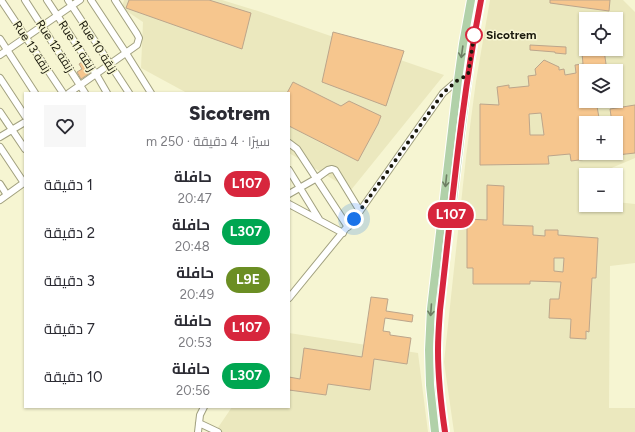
<!DOCTYPE html>
<html lang="ar">
<meta charset="utf-8">
<style>
body{margin:0;font-family:Figtree,Cairo,sans-serif;background:#f7f7f7;color:#2b2b33;direction:rtl;height:100vh;display:flex;flex-direction:column;font-size:15px;white-space:nowrap}
*{box-sizing:border-box;margin:0}
p{font-size:13px;color:#7c7c81}
.icon{flex:none;width:22px;height:22px;fill:none;stroke:currentColor;stroke-width:2;stroke-linecap:round;stroke-linejoin:round}
.map{position:relative;flex:1;overflow:hidden;direction:ltr}
.details{position:absolute;left:24px;top:92px;width:266px;height:316px;display:flex;flex-direction:column;background:#fff;border-radius:0px;box-shadow:0 1px 3px #0004;direction:rtl}
.details>*{flex:none}
.badge{padding:0 8px;border-radius:13px;font-size:14px;line-height:26px}
.tools{position:absolute;left:579px;top:12px;display:grid;gap:8px}
.tools a{display:grid;place-items:center;width:44px;height:44px;border-radius:0px;background:#fff;box-shadow:0 1px 3px #0004;font-size:20px}
.you{position:absolute;width:20px;height:20px;margin:-10px;border:3px solid #fff;border-radius:50%;background:#1a73e8;box-shadow:0 0 0 6px #1a73e833}
.map>.badge{position:absolute;translate:-50% -50%;box-shadow:0 0 0 2px #fff}
.round{display:grid;place-items:center;flex:none;width:42px;height:42px;border-radius:0px;background:#f7f7f7}
.overview{display:flex;align-items:center;justify-content:space-between;height:68px;padding:0 20px}
h1{font-size:19px;font-weight:800;line-height:30px}
ul{padding:0;list-style:none}
li{display:flex;align-items:center;gap:12px;height:48px;padding:0 20px}
li div{flex:1}
li b{display:block;font-size:15px}
li em{font-style:normal}
li .badge{min-width:44px;font-weight:700;text-align:center}
.map>svg:first-child{display:block}
</style>
<div class="map">
<svg width="635" height="432" viewBox="0 0 635 432">
<rect width="100%" height="100%" fill="#f6f5d2"/>
<path fill="#ebe8be" fill-rule="evenodd" d="M124,0H222L258,11L444,75L351,190L289,153V93H187L141,68L143,22L122,8Z
M490,0H623L635,12V158L602,172V175H586V205H616V202L635,204V263L610,266L609,408H635V432H454L444,362L466,157L476,81ZM586,19H616V49H586ZM586,71H616V101H586ZM586,123H616V153H586Z
M289,333L418,353L428,432H215L232,407H289Z"/>
<path fill="#f6c68e" stroke="#bca58b" fill-rule="evenodd" d="M129,0H209L251,13L242,49L126,8Z
M550,0H610L609,11L550,3Z
M333,32L404,51L386,106L322,82Z
M530,45L566,47V54L555,53V52L530,50Z
M604,50L607,71H586V101H596L600,123H586V153H611V156L571,161L570,154L548,156L549,164L480,165V104L499,105L497,87L509,85V88L529,86L528,76L536,75L535,69L544,60L559,67V70L564,69L565,75L576,73L575,65L583,64L582,53ZM541,113L544,135H530L529,114Z
M82,62L90,73L81,79L77,72L82,69L79,64Z
M293,82L341,106L349,101L381,116L378,124L358,161L289,126V93H287Z
M635,105V153L617,155L616,149V123H612L610,109Z
M487,185L504,186L503,225L533,226V235L545,236V230H558V235L598,238L596,278H592L589,332L586,331V339L570,338L571,319L549,318L550,299H559L561,282L530,281V284H473V268H467V219L487,220ZM554,258H564L563,272L554,271Z
M371,297L388,299L386,311L413,315L412,322L385,318L383,331L390,332V335L411,338L407,364L374,359L370,390L328,384L326,395L289,390V377L300,379L304,348L362,357Z"/>
<g fill="none" stroke-linecap="round" stroke-linejoin="round">
<g stroke="#a1a07f" stroke-width="8">
<path id="minor" d="M1,0L63,93
M25,0L85,93
M47,0L96,74L107,93
M68,0L129,93
M91,0L126,53L151,93
M0,39L35,93
M0,55L80,0
M0,78L25,116
M69,93L137,45L139,38L137,34L115,0
M0,112L25,149
M0,137L25,122
M289,143L297,149L348,227
M0,147L24,183
M289,170L319,219
M0,184L7,195
M289,194L317,178L328,170L332,169L335,170L360,211
M0,200L25,182
M289,204L343,233
M289,298L360,211L443,93L458,80L468,75
M199,423L218,432
M198,432L200,415L204,407"/>
</g>
<g stroke="#fff" stroke-width="10">
<path id="major" d="M435,432L430,385L429,350L431,309L458,80L463,44L471,0
M445,432C441,404 437,376 438,348C439,299 447,249 453,200C461,133 468,66 481,0"/>
</g>
<use href="#minor" stroke="#fff" stroke-width="6"/>
<use href="#major" stroke="#b1d1a9" stroke-width="8"/>
</g>
<defs><path id="oneway-shaft" d="M-6 0H5M1.5-3L5.5 0L1.5 3" fill="none" stroke-width="1.6" stroke-linecap="round" stroke-linejoin="round"/></defs>
<g stroke="#6d7e63">
<use href="#oneway-shaft" transform="translate(462 52) rotate(98)"/>
<use href="#oneway-shaft" transform="translate(446 181) rotate(96)"/>
<use href="#oneway-shaft" transform="translate(431 310) rotate(94)"/>
</g>
<g fill="none" stroke-linecap="round" stroke-linejoin="round">
<g stroke="#fff" stroke-width="9">
<path id="line" d="M445,432C441,405 438,378 438,350C438,337 439,323 440,310C452,206 461,102 481,0"/>
</g>
<use href="#line" stroke="#d7263d" stroke-width="6"/>
<path stroke="#1a190d" stroke-width="4" stroke-dasharray="0 7.2" d="M354,219L443,93L458,80L468,75L475,30L474,35"/>
</g>
<circle fill="#fff" stroke="#d7263d" stroke-width="2" cx="474" cy="35" r="8"/>
<g text-anchor="middle" dominant-baseline="central" stroke-width="3" stroke-linejoin="round" paint-order="stroke">
<g font-size="12" font-weight="bold" fill="#1a190d" stroke="#f6f5d2" text-anchor="start">
<text x="486" y="35">Sicotrem</text>
</g>
<g font-size="12" fill="#1a190d" stroke="#f6f5d2">
<text transform="translate(55 46) rotate(57)">Rue 12 زنقة</text>
<text transform="translate(77 46) rotate(57)">Rue 11 زنقة</text>
<text transform="translate(32 47) rotate(57)">Rue 13 زنقة</text>
<text transform="translate(98 47) rotate(57)">Rue 10 زنقة</text>
</g>
</g>
</svg>
<div class="tools">
<a><svg class="icon" aria-label="locate" viewBox="0 0 24 24"><circle cx="12" cy="12" r="6"/><path d="M12 2v4M12 18v4M2 12h4M18 12h4"/></svg></a>
<a><svg class="icon" aria-label="layers" viewBox="0 0 24 24"><path d="M12 4l9 5-9 5-9-5zM3 14l9 5 9-5"/></svg></a>
<a>+</a>
<a>−</a>
</div>
<div class="you" style="left:354px;top:219px"></div>
<b class="badge" style="left:451px;top:215px;background:#d7263d;color:#fff">L107</b>
<section class="details">
<div class="overview"><div><h1>Sicotrem</h1><p>سيرًا · 4 دقيقة · 250 m</p></div><a class="round"><svg class="icon" aria-label="heart" viewBox="0 0 24 24"><path d="M12 20l-8-8c-3-5 5-10 8-4 3-6 11-1 8 4z"/></svg></a></div>
<ul>
<li><span class="badge" style="background:#d7263d;color:#fff">L107</span><div><b>حافلة</b><p>20:47</p></div><em>1 دقيقة</em></li>
<li><span class="badge" style="background:#00a651;color:#fff">L307</span><div><b>حافلة</b><p>20:48</p></div><em>2 دقيقة</em></li>
<li><span class="badge" style="background:#6b8e23;color:#fff">L9E</span><div><b>حافلة</b><p>20:49</p></div><em>3 دقيقة</em></li>
<li><span class="badge" style="background:#d7263d;color:#fff">L107</span><div><b>حافلة</b><p>20:53</p></div><em>7 دقيقة</em></li>
<li><span class="badge" style="background:#00a651;color:#fff">L307</span><div><b>حافلة</b><p>20:56</p></div><em>10 دقيقة</em></li>
</ul>
</section>
</div>
